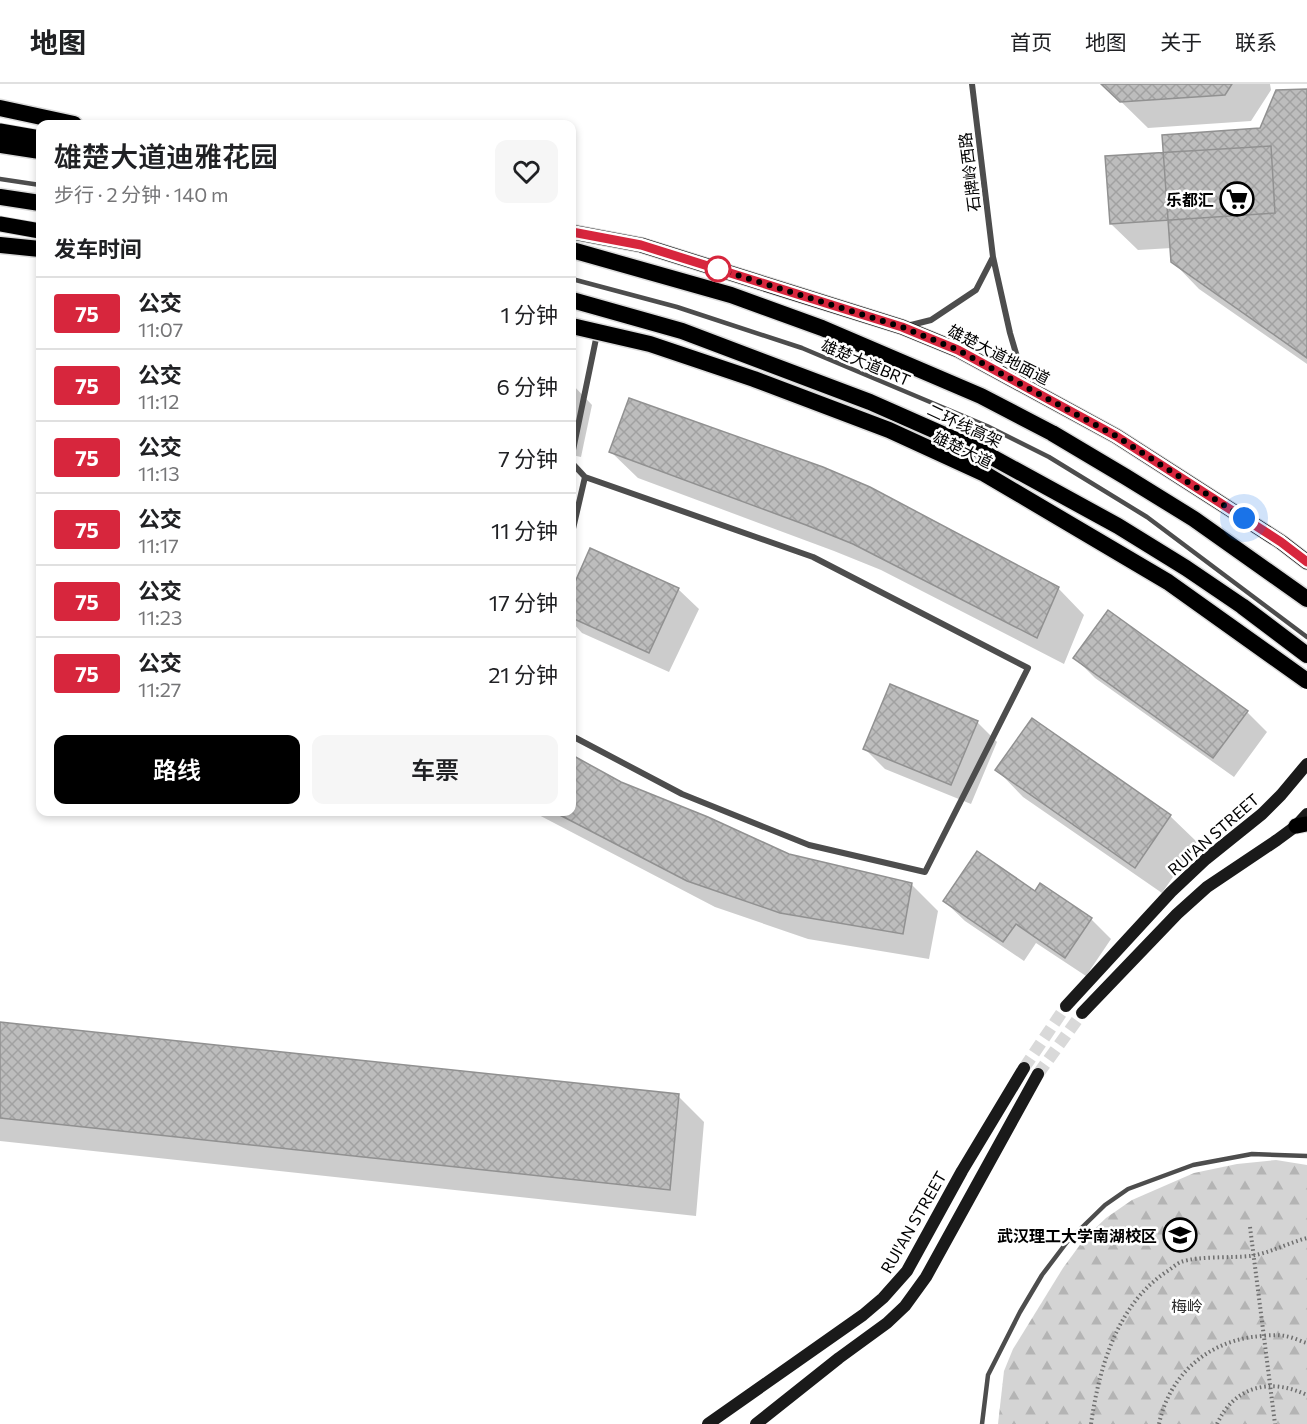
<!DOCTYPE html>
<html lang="zh">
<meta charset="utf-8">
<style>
body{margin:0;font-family:Commissioner,"Noto Sans SC",sans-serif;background:#f6f6f6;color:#202124;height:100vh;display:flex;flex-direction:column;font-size:22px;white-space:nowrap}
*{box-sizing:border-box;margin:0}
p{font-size:20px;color:#757577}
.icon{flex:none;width:33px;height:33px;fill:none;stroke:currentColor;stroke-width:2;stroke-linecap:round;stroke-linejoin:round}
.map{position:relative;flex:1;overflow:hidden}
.details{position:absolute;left:36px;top:36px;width:540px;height:696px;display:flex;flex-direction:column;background:#fff;border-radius:12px;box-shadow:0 3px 9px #0003}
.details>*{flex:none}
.badge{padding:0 12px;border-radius:4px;font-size:21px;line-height:39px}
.you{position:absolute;width:30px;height:30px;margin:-15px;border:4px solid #fff;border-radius:50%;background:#1a73e8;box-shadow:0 0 0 9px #1a73e833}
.map>.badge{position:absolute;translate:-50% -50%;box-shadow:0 0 0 3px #fff}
h2{padding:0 18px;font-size:22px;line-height:54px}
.round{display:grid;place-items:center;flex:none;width:63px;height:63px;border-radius:12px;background:#f6f6f6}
.summary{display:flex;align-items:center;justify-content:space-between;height:102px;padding:0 18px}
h1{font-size:28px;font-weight:600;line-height:45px}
.button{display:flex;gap:12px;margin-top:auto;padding:12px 18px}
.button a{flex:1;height:69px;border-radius:12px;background:#000;color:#fff;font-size:24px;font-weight:600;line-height:69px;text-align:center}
.button a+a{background:#f6f6f6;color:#202124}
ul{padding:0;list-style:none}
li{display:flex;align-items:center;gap:18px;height:72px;padding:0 18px;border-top:2px solid #e0e0e0}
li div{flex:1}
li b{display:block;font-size:22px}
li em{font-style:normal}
li .badge{min-width:66px;font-weight:700;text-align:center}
header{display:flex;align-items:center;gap:36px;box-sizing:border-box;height:84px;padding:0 30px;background:#fff;border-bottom:2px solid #e0e0e0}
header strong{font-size:28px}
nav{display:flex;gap:33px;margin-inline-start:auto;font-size:21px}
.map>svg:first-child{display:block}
</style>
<header>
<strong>地图</strong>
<nav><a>首页</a><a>地图</a><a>关于</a><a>联系</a></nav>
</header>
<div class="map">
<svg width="1307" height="1340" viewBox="0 0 1307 1340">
<defs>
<pattern id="forest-firs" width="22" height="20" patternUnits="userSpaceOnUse" patternTransform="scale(1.5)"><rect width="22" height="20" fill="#d4d4d4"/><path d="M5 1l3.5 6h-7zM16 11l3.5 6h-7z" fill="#b4b4b4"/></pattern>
<pattern id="building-cross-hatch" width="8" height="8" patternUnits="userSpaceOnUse" patternTransform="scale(1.5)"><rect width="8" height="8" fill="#bdbdbd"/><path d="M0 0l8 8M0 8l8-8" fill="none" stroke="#a1a1a1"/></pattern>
</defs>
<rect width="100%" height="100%" fill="#fff"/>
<path fill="url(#forest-firs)" d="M1276,1076L1307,1081V1340H998L1004,1287L1013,1265L1063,1184L1085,1154L1106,1134L1132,1116L1194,1089L1237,1080Z"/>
<path fill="#0003" d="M1103,0H1270L1271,6L1251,37L1148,44Z
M1307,7V280L1199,205L1173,178L1172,164L1138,166L1111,140L1165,70L1261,45Z
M572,300L592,321L581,373L572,371Z
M611,368L1058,504L1084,531L1064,580L881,486L834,467L638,394Z
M591,466L678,505L699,525L669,588L582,549L572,538V508Z
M1075,574L1247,628L1267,648L1234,693L1095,594Z
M977,638L997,658L971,720L885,685L865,665Z
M572,673L620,700L788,771L911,800L938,827L929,875L808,855L715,823L533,728H572Z
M997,686L1170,732L1197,758L1162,809L1023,713Z
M1041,801L1091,835L1111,855L1086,892L1036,859L1024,877L965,837L944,817L1036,809Z
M0,940L678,1012L704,1038L696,1132L0,1057Z"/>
<path fill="url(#building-cross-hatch)" stroke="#919191" stroke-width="1.5" d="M1101,0H1232L1225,11L1120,18Z
M1307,5V274L1171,178L1162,51L1260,44L1276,6Z
M1271,62L1275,129L1110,140L1105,72Z
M629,314L823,383L870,403L1059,503L1037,554L853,460L806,441L609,368Z
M590,464L679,504L649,569L572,534V505Z
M1108,526L1248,627L1213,674L1073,574Z
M890,600L978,637L951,701L863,665Z
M1032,634L1171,731L1135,784L995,686Z
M572,671L621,698L708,733L789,770L912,799L903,850L780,829L687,797L554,728H572Z
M977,767L1035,807L1040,799L1092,834L1065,874L1016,840L1003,858L943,817Z
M0,938L679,1010L670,1106L0,1034Z"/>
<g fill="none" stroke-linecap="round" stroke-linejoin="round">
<path stroke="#d9d9d9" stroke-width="12" stroke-dasharray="12 6" stroke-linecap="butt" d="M1024,984L1066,922
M1038,990L1082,929"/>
<g stroke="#dbdbdb" stroke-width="17">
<path id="primary" d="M0,47L40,54
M0,140L40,147
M572,148L641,161L902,243L958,266L1116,352L1281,458L1307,478
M1296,742L1307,740"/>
</g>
<g stroke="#dbdbdb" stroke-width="19">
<path id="trunk" d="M0,24L74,40
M0,61L40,67
M0,113L40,119
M0,161L40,165
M572,166L731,211L822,244L981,312L1052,349L1126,393L1194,435L1307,515
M572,216L682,247L870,318L981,367L1118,442L1186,484L1242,522L1307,571"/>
</g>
<path stroke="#6f6f6f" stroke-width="4" stroke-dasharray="1.5 3" stroke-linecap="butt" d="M1250,1143L1275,1340
M1091,1340C1099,1284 1117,1221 1166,1188C1171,1185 1176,1180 1181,1178C1197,1172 1232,1174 1250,1172C1270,1169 1288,1159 1307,1154
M1159,1340C1169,1293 1204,1260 1252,1253C1262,1252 1274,1250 1285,1252C1292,1253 1300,1257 1307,1259
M1217,1340C1235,1301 1271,1294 1307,1311"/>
<path stroke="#4d4d4d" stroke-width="4.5" d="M0,95L40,101
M572,195L677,223L802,264L987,342L1049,373L1147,433L1307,553
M982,1340L988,1291L1020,1228L1042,1191L1067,1158L1105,1121L1128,1105L1193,1081L1252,1070L1307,1072"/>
<path stroke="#4d4d4d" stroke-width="6" d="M972,0L993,173
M907,242L931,236L976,206L993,173L1010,249L1025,300
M572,371L597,250
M572,379L585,393L813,473L1028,584L925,788L809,761L682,710L572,652
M572,449L585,393"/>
<path stroke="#1a1a1a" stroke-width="12" d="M1066,922L1171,808L1206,775L1262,730L1281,711L1307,680
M1082,929L1177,830L1207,803L1277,756L1296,742L1307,730
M708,1340L863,1231L883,1214L907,1187L962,1087L1024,984
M756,1340L839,1274L887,1239L905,1222L926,1193L1038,990"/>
<use href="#primary" stroke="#000" stroke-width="15"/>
<use href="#trunk" stroke="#000" stroke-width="16"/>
<g stroke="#dbdbdb" stroke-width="19" stroke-linecap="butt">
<path id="trunk-bridge" d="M572,242L650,260L754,295L889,346L985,390L1168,498L1307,597"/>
</g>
<use href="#trunk-bridge" stroke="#000" stroke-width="16"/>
</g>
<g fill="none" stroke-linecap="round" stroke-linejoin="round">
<g stroke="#fff" stroke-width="14">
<path id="line" d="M572,148L641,161L902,243L958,266L1116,352L1281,458L1307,478"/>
</g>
<use href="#line" stroke="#d7263d" stroke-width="9"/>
<path stroke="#000" stroke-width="6" stroke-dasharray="0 10.8" d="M718,185L902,243L958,266L1116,352L1244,434"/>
</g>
<defs>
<g id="supermarket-ring" transform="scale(1.725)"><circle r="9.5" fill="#fff" stroke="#000" stroke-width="1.5"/><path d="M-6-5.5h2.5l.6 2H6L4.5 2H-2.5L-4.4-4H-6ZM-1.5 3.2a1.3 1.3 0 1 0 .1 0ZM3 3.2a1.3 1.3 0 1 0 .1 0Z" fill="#000"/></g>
<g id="university-ring" transform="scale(1.725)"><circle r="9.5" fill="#fff" stroke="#000" stroke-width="1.5"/><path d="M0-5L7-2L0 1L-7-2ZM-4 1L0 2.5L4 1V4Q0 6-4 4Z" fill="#000"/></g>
</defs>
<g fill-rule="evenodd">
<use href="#supermarket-ring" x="1237" y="115"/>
<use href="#university-ring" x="1180" y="1151"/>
</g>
<circle fill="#fff" stroke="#d7263d" stroke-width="3" cx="718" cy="185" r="12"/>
<g text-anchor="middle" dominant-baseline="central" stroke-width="5" stroke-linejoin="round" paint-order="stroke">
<g font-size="16" fill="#000" stroke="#fff">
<text transform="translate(969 88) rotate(-97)">石牌岭西路</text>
<text transform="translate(999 270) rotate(27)">雄楚大道地面道</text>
<text transform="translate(866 278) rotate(23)">雄楚大道BRT</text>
<text transform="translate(965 341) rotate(25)">二环线高架</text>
<text transform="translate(963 365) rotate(26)">雄楚大道</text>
<text transform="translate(1213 750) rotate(-41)">RUI'AN STREET</text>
<text transform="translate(913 1138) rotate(-60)">RUI'AN STREET</text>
</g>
<g font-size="16" font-weight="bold" fill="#000" stroke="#fff" text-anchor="end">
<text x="1214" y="115">乐都汇</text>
<text x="1157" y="1151">武汉理工大学南湖校区</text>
</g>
<g font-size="16" fill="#2b2b2b" stroke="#fff">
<text x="1187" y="1221">梅岭</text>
</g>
</g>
</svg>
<div class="you" style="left:1244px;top:434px"></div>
<section class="details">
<div class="summary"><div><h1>雄楚大道迪雅花园</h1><p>步行 · 2 分钟 · 140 m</p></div><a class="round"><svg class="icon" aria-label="heart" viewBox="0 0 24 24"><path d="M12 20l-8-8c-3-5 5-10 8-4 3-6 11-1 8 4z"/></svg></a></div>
<h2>发车时间</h2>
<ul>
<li><span class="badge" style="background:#d7263d;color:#fff">75</span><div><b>公交</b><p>11:07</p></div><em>1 分钟</em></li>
<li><span class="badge" style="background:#d7263d;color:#fff">75</span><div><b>公交</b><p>11:12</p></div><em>6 分钟</em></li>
<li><span class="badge" style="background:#d7263d;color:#fff">75</span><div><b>公交</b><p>11:13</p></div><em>7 分钟</em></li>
<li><span class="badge" style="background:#d7263d;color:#fff">75</span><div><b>公交</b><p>11:17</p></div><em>11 分钟</em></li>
<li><span class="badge" style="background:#d7263d;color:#fff">75</span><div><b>公交</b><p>11:23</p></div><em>17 分钟</em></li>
<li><span class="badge" style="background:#d7263d;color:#fff">75</span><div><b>公交</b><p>11:27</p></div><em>21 分钟</em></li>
</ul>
<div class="button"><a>路线</a><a>车票</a></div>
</section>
</div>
